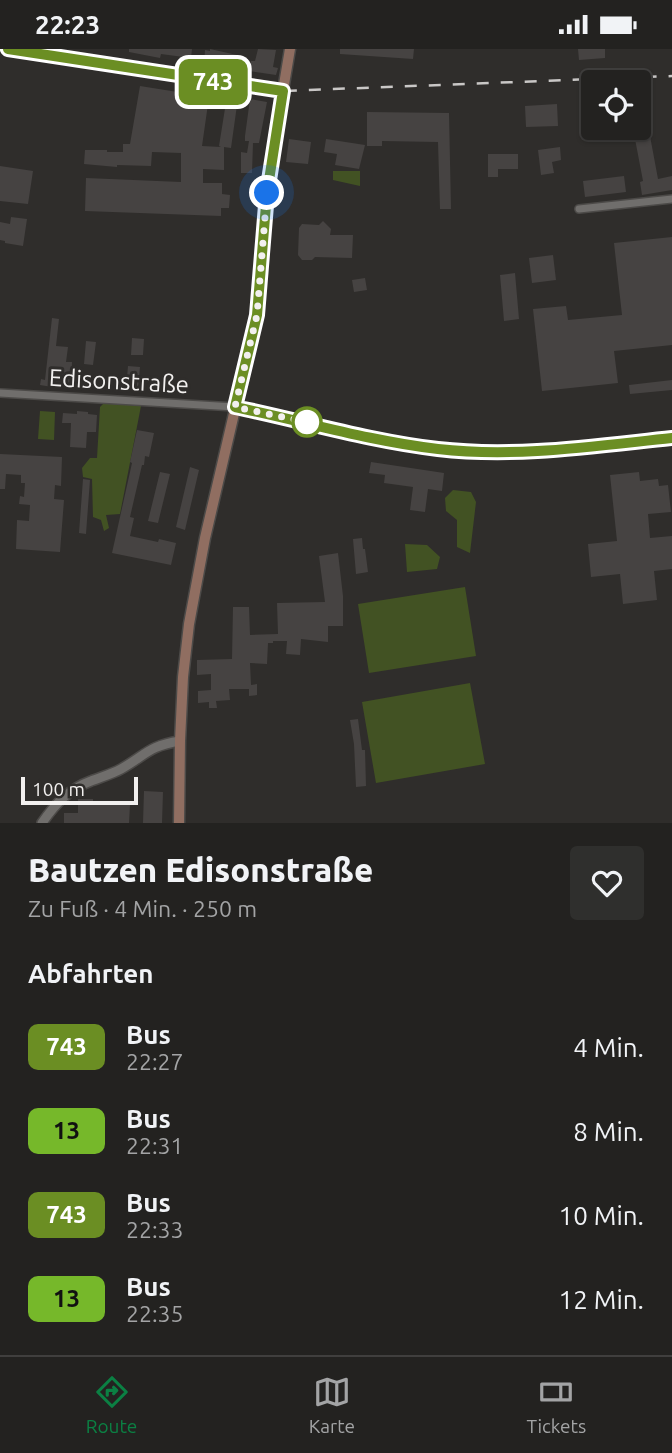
<!DOCTYPE html>
<html lang="de">
<meta charset="utf-8">
<style>
body{margin:0;font-family:Ubuntu,sans-serif;background:#2f2f2d;color:#f1f3f6;height:100vh;display:flex;flex-direction:column;font-size:26px;white-space:nowrap}
*{box-sizing:border-box;margin:0}
p{font-size:23px;color:#a3a4a5}
.icon{flex:none;width:38px;height:38px;fill:none;stroke:currentColor;stroke-width:2;stroke-linecap:round;stroke-linejoin:round}
.map{position:relative;height:774px;overflow:hidden}
.panel{display:flex;flex-direction:column;background:#232220;flex:1}
.panel>*{flex:none}
.badge{padding:0 14px;border-radius:10px;font-size:24px;line-height:46px}
.tools{position:absolute;left:581px;top:21px;display:grid;gap:14px}
.tools a{display:grid;place-items:center;width:70px;height:70px;border-radius:7px;background:#232220;box-shadow:0 2px 5px #0004,0 0 0 2px #403f3e;font-size:35px}
.scale{position:absolute;left:21px;bottom:18px;width:117px;box-sizing:border-box;padding-left:7px;border:4px solid #f2f0ef;border-top:0;font-size:19px;line-height:24px;white-space:nowrap;color:#f2f0ef;-webkit-text-stroke:5px #2f2d2b;paint-order:stroke}
.you{position:absolute;width:35px;height:35px;margin:-18px;border:5px solid #fff;border-radius:50%;background:#1a73e8;box-shadow:0 0 0 10px #1a73e833}
.map>.badge{position:absolute;translate:-50% -50%;box-shadow:0 0 0 4px #fff}
h2{padding:0 28px;font-size:26px;line-height:63px}
.round{display:grid;place-items:center;flex:none;width:74px;height:74px;border-radius:7px;background:#2f2f2d}
.summary{display:flex;align-items:center;justify-content:space-between;height:119px;padding:0 28px}
h1{font-size:33px;font-weight:800;line-height:52px}
ul{padding:0;list-style:none}
li{display:flex;align-items:center;gap:21px;height:84px;padding:0 28px}
li div{flex:1}
li b{display:block;font-size:26px}
li em{font-style:normal}
li .badge{min-width:77px;font-weight:700;text-align:center}
.status{display:flex;justify-content:space-between;align-items:center;height:49px;padding:0 35px;background:#232220;direction:ltr}
.status svg{height:19px;fill:currentColor}
.dock{display:flex;justify-content:space-around;align-items:center;height:98px;border-top:2px solid #403f3e;background:#232220;font-size:19px;color:#a3a4a5}
.dock a{display:grid;justify-items:center;gap:4px}
.dock .on{color:#0b8043}
.map>svg:first-child{display:block}
</style>
<div class="status"><b>22:23</b><svg viewBox="0 0 49 12"><path d="M0 12V9h3v3zM5 12V6h3v6zM10 12V3h3v9zM15 12V0h3v12zM26 1h20v11H26zM47 4h2v5h-2z"/></svg></div>
<div class="map">
<svg width="672" height="774" viewBox="0 0 672 774">
<rect width="100%" height="100%" fill="#2f2d2b"/>
<path fill="#425223" d="M333,122H360V137L333,131Z
M104,354L141,357L120,465L106,466L109,479L104,482L101,471L93,468L92,430L83,428L82,419L90,409H97L100,358Z
M40,362L55,363L54,391L38,390Z
M453,441L471,443L476,453L470,504L457,498V471L446,462L445,449Z
M405,495L427,496L440,508L437,520L407,523Z
M465,538L476,607L369,624L358,555Z
M470,634L485,715L376,734L362,653Z"/>
<path fill="#464342" d="M129,0H192L191,9L161,5L160,9L129,3Z
M210,0L237,6L235,19L204,15L205,1L210,2Z
M258,0L276,1L273,18L278,19L276,26L249,22L251,12H255Z
M340,0H414L413,10L340,5Z
M578,0H605V9L579,11Z
M140,37L209,48L202,97L221,98L219,97L227,47L238,49L231,99L224,98V121L203,120V134H222V145L230,146L229,159H221V167L85,162L86,129L181,133V104L152,103L151,117L117,116V118L84,115L85,101H107V103H123V95H130Z
M250,50L267,53L259,94H253L252,124H241V103L247,104L249,92H245V87Z
M557,55L558,77L526,78L525,57Z
M367,63L449,64L451,160H440L438,93L382,92V97H367Z
M650,87L658,130L672,127V141L642,146L640,133L643,132L635,90Z
M289,90L311,93L308,115L286,113Z
M326,90L365,96L359,120L335,116L337,105L324,103Z
M560,98L561,111L552,113L554,124L541,126L538,101Z
M488,105H518V120H498V128H488Z
M0,117L33,122L28,155L0,152Z
M624,127L626,143L585,148L583,132Z
M11,168L27,170L23,197L5,194V192L0,191V173L10,175Z
M323,172L331,180L330,186H353L352,209L315,208L312,211H302L298,206L299,179L302,175L319,176Z
M672,188V296L614,302L618,334L542,342L533,260L566,257L568,271L622,266L614,194Z
M553,206L556,231L532,234L529,209Z
M515,224L519,270L504,272L500,226Z
M365,229L367,241L354,243L352,231Z
M52,269L59,270L56,297L68,298L66,313H72L71,335L53,333L52,338L40,336L41,330L45,331Z
M132,289L144,290L143,306H131Z
M86,292L96,293L93,316L84,315Z
M128,317L140,318L138,341L126,340Z
M672,331V341L630,345L629,336Z
M77,362L88,363V365L97,366L96,383H87L86,399L70,398L71,374H62L63,364L77,365Z
M137,381L154,384L149,408L145,407L144,416H142L130,468L134,469L130,487L158,493L159,490L176,494L171,516L112,504L132,414L130,413Z
M0,405L62,408L61,437L55,436L54,450L64,451L60,503L16,500L17,471L29,472L30,456L19,455L20,447L24,448L25,434H21V426L6,425L5,440H0Z
M371,413L444,424L442,442L428,440L425,463L410,461L413,438L384,434L385,426L369,424Z
M190,418L199,421L185,481L176,478Z
M160,423L170,425L158,474L148,472Z
M639,423L640,432L658,430L659,437L668,436L671,463L648,465L650,489L672,487V520L654,522L657,551L623,555L620,525L591,528L588,495L617,492L610,426Z
M83,430L90,431L86,485L79,484Z
M362,489L363,500H365L368,523L356,525L353,490Z
M338,504L343,547V577H328V593L301,590L300,606L286,605L287,592H273V594H268L267,615L250,614L251,636L257,635V646L249,647V640H229L230,651L216,652L217,659H209V653L198,654V642L211,641V625L197,626V611L232,610L233,558H249L250,586L278,585L277,554L325,553L319,507Z
M358,670L362,701H365L366,737L356,738L354,695L350,671Z
M144,742L163,743L162,774H143Z
M78,750H93V756H130L129,774H64V764H78Z"/>
<g fill="none" stroke-linecap="round" stroke-linejoin="round">
<g stroke="#4c4a48" stroke-width="10">
<path id="minor" d="M8,0L283,42
M579,160L672,150
M0,344L235,358L375,390L440,400L471,402H537L672,389"/>
</g>
<g stroke="#4c4a48" stroke-width="12">
<path id="tertiary" d="M42,774C55,755 69,740 91,732C101,728 112,725 121,720C146,706 148,697 180,692"/>
</g>
<g stroke="#4c4a48" stroke-width="13">
<path id="secondary" d="M179,774L180,692L183,628L189,575L205,489L257,266L268,130L290,0"/>
</g>
<use href="#minor" stroke="#706e6c" stroke-width="7"/>
<use href="#tertiary" stroke="#706e6c" stroke-width="9"/>
<use href="#secondary" stroke="#906e61" stroke-width="10"/>
<path stroke="#c9c7c6" stroke-width="2.5" stroke-dasharray="12 12" stroke-linecap="butt" d="M0,1L255,41L283,42L672,27"/>
</g>
<g fill="none" stroke-linecap="round" stroke-linejoin="round">
<g stroke="#fff" stroke-width="16">
<path id="line" d="M8,0L283,42L267,144L257,266L235,358C303,372 369,392 438,400C516,409 595,397 672,389"/>
</g>
<use href="#line" stroke="#6b8e23" stroke-width="10"/>
<path stroke="#f2f0ef" stroke-width="7" stroke-dasharray="0 12.6" d="M267,144L257,266L235,358L307,373"/>
</g>
<circle fill="#fff" stroke="#6b8e23" stroke-width="3.5" cx="307" cy="373" r="14"/>
<g text-anchor="middle" dominant-baseline="central" stroke-width="6" stroke-linejoin="round" paint-order="stroke">
<g font-size="24" fill="#f2f0ef" stroke="#2f2d2b">
<text transform="translate(119 332) rotate(3)">Edisonstraße</text>
</g>
</g>
</svg>
<div class="tools">
<a><svg class="icon" aria-label="locate" viewBox="0 0 24 24"><circle cx="12" cy="12" r="6"/><path d="M12 2v4M12 18v4M2 12h4M18 12h4"/></svg></a>
</div>
<div class="scale">100 m</div>
<div class="you" style="left:267px;top:144px"></div>
<b class="badge" style="left:213px;top:33px;background:#6b8e23;color:#fff">743</b>
</div>
<section class="panel">
<div class="summary"><div><h1>Bautzen Edisonstraße</h1><p>Zu Fuß · 4 Min. · 250 m</p></div><a class="round"><svg class="icon" aria-label="heart" viewBox="0 0 24 24"><path d="M12 20l-8-8c-3-5 5-10 8-4 3-6 11-1 8 4z"/></svg></a></div>
<h2>Abfahrten</h2>
<ul>
<li><span class="badge" style="background:#6b8e23;color:#fff">743</span><div><b>Bus</b><p>22:27</p></div><em>4 Min.</em></li>
<li><span class="badge" style="background:#76b82a;color:#111">13</span><div><b>Bus</b><p>22:31</p></div><em>8 Min.</em></li>
<li><span class="badge" style="background:#6b8e23;color:#fff">743</span><div><b>Bus</b><p>22:33</p></div><em>10 Min.</em></li>
<li><span class="badge" style="background:#76b82a;color:#111">13</span><div><b>Bus</b><p>22:35</p></div><em>12 Min.</em></li>
</ul>
</section>
<nav class="dock">
<a class="on"><svg class="icon" aria-label="directions" viewBox="0 0 24 24"><path d="M12 3l9 9-9 9-9-9zM9 14v-3h6M13 9l2 2-2 2"/></svg>Route</a>
<a><svg class="icon" aria-label="map" viewBox="0 0 24 24"><path d="M3 6l6-2 6 2 6-2v14l-6 2-6-2-6 2zM9 4v14M15 6v14"/></svg>Karte</a>
<a><svg class="icon" aria-label="tickets" viewBox="0 0 24 24"><path d="M3 7h18v10H3zM15 7v10"/></svg>Tickets</a>
</nav>
